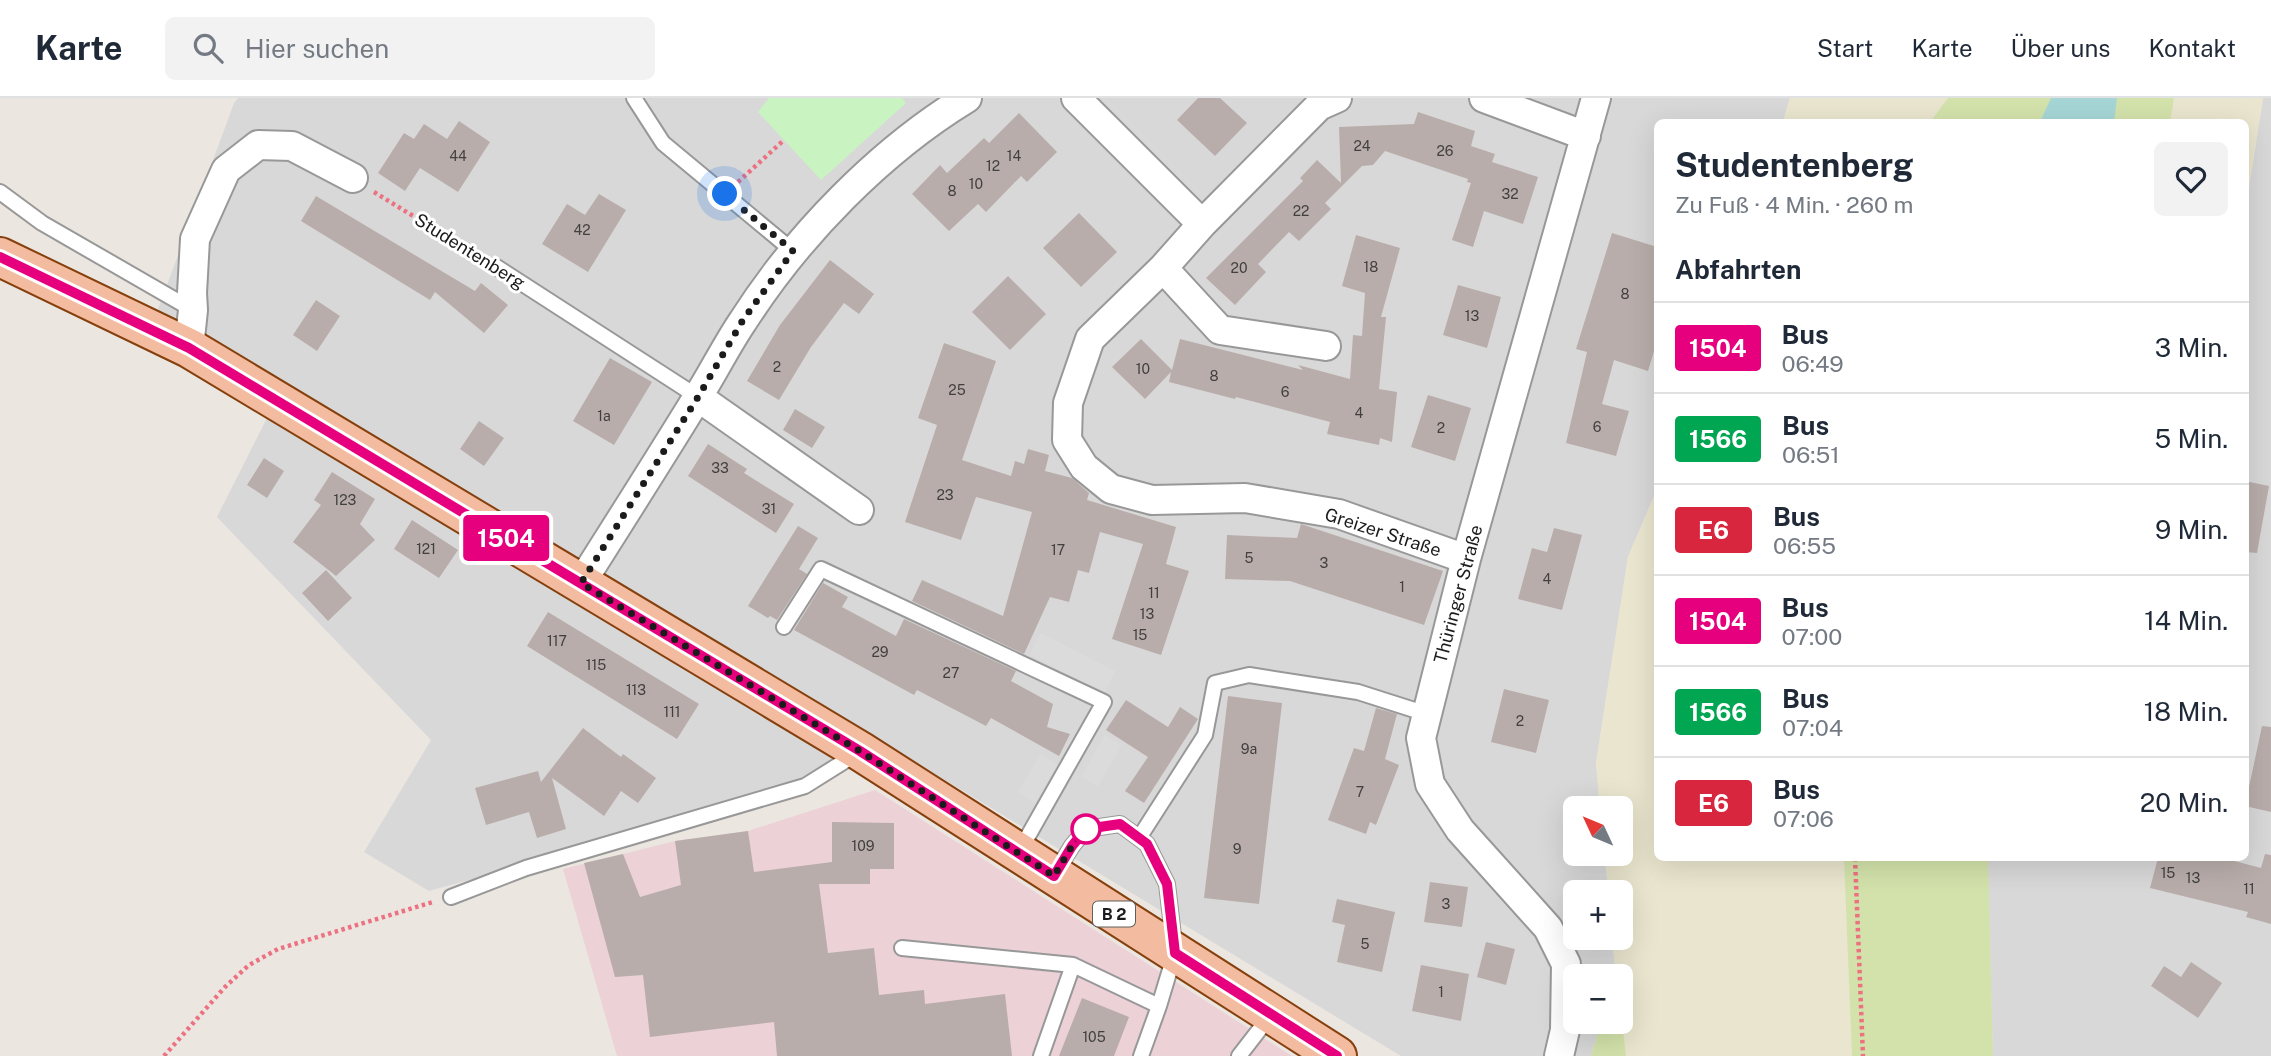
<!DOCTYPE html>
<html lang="de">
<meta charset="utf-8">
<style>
body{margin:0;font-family:"Public Sans",sans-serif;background:#f2f2f3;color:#1f2937;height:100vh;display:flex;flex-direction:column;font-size:26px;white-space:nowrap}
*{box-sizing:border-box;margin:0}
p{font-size:23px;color:#747a83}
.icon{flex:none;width:38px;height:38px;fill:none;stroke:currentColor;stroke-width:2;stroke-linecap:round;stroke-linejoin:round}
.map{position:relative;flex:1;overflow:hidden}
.panel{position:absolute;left:1654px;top:21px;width:595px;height:742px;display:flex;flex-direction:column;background:#fff;border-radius:10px;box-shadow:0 7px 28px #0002}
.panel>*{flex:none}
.badge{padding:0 14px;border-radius:5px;font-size:24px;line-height:46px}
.needle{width:46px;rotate:314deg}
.tools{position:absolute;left:1563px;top:698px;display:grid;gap:14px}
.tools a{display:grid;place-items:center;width:70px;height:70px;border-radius:10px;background:#fff;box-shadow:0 7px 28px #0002;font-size:35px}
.you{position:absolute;width:35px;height:35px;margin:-18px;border:5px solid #fff;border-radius:50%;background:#1a73e8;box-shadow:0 0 0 10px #1a73e833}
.map>.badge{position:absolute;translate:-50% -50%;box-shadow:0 0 0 4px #fff}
h2{padding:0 21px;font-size:26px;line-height:63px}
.round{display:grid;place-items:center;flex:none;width:74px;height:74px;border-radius:10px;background:#f2f2f3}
.head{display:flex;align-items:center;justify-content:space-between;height:119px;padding:0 21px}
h1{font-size:33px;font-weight:700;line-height:52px}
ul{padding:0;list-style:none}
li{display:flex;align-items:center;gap:21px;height:91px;padding:0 21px;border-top:2px solid #e0e1e3}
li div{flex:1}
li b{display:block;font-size:26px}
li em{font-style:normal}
li .badge{min-width:77px;font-weight:700;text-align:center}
header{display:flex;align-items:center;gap:42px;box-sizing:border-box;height:98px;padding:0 35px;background:#fff;border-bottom:2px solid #e0e1e3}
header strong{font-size:33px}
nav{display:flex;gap:38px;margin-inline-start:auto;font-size:24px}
.search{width:490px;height:63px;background:#f2f2f3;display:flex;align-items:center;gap:18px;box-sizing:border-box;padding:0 24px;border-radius:10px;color:#747a83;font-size:26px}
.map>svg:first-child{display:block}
</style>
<header>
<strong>Karte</strong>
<div class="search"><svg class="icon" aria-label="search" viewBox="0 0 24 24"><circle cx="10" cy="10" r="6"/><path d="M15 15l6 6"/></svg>Hier suchen</div>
<nav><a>Start</a><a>Karte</a><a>Über uns</a><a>Kontakt</a></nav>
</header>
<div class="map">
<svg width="2271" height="958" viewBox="0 0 2271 958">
<rect width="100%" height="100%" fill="#ece6e1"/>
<path fill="#d9d8d8" d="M238,0H1790L1783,24H1657V391L1628,459L1596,665L1600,710H1575V756H1605L1608,794H1575V840H1612L1616,877L1615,878H1575V924H1601L1591,958H1401L532,432L157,214L234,5Z
M2263,0H2271V958H1993L1987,760H2245V115Z
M268,318L833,659L792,693L429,793L364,754L431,642L217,419Z"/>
<path fill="#ecd1d7" d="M875,692L1292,958H617L563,771L675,743L748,733Z"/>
<path fill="#e9e5ce" d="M1790,0H1948L1930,24H1783Z
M2174,0H2263L2245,115V24H2170Z
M1657,391V760H1844L1852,958H1626L1621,913L1620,878H1616L1612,840H1620V794H1608L1605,756H1620V710H1600L1596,665L1628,459Z"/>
<path fill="#d3e2ab" d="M1948,0H2174L2170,24H1930Z
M1844,760H1988L1993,958H1852Z
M1621,913L1626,958H1591L1601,924H1620Z"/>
<path fill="#c9f3c1" d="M769,0H902L906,5L821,82L758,14Z"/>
<path fill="#dbdbdb" d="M1041,535L1115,573L1104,595L1030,557Z
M1104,637L1122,647L1098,689L1081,679Z
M1041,656L1058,667L1035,705L1017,694Z"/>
<path fill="#a5d6d5" d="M2051,0H2117L2114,24H2040Z"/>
<path fill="#b8adab" d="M1198,0H1220L1247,25L1215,58L1177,22Z
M1418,14L1475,33L1471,48L1495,56L1492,64L1538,79L1523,126L1484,113L1473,149L1452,142L1471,85L1467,84L1468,81L1385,53L1373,67L1362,68L1325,105L1331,111L1299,143L1289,134L1258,166L1266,174L1235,207L1206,180L1303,83L1300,80L1317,62L1341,85L1339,29L1414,26Z
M1019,15L1057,54L1027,84L1021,78L986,114L978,106L949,133L912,96L940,67L947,75L984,40L989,45Z
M459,23L490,44L458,94L420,70L405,93L378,75L404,35L414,41L424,26L447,41Z
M599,96L626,112L588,174L542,146L567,106L585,117Z
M316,98L475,193L481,185L508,207L484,235L435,194L430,202L301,123Z
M1079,115L1117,154L1081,189L1043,150Z
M1612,135L1657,149V243L1648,273L1614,262L1602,306L1629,313L1616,358L1566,345L1587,254L1576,251Z
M1356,137L1400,150L1381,219H1386L1379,291L1397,294L1392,344L1380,340L1379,347L1327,336L1330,324L1236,299L1235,301L1169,284L1171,274L1145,301L1112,269L1141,241L1172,272L1180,241L1303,272L1298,267L1350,281L1353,237L1362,238L1365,195L1342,188Z
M830,162L874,196L859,216L844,205L811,249L779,302L747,283L780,227Z
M1008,178L1046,216L1010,252L972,214Z
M1458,187L1501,199L1487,250L1443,237Z
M316,202L340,218L317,253L293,237Z
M944,245L996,263L962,362L1011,378L1015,363L1024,366L1028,351L1049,357L1045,373L1072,380L1089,395L1087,402L1176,429L1166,466L1189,473L1161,557L1112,541L1143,446L1100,434L1089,475L1078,472L1069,504L1050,499L1024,556L912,503L922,482L1003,518L1032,414L976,399L961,442L905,424L937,327L918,320Z
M610,260L652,284L614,347L573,323Z
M1428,297L1471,310L1455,363L1411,349Z
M795,311L825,329L812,350L783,332Z
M479,323L504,340L484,368L460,351Z
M708,346L747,371L744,375L794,406L776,435L688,378Z
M264,360L284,373L267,400L247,387Z
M332,374L375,401L360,426L375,442L336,478L293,444L321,407L314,402Z
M2245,383L2269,388L2257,455L2245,454Z
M412,422L458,452L439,480L394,451Z
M1301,426L1443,473L1424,527L1290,483L1225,481L1227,437L1297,440Z
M798,428L818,440L799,471L807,476L777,522L770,518L768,520L748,508Z
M1554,430L1582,437L1562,512L1518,501L1532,450L1547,454Z
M326,472L352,500L328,523L302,495Z
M823,485L848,499L842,509L896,538L904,521L1016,573L1011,583L1053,606L1047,629L1070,636L1059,658L991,620L986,628L917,592L914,597L794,532Z
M548,514L699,606L677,641L527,548Z
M1504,591L1549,602L1536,655L1491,644Z
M1228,598L1282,605L1259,806L1204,800Z
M1126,602L1168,629L1180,609L1198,621L1144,705L1125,693L1148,659L1106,632Z
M1376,610L1397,616L1385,661L1399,667L1376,727L1370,724L1366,736L1328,722L1354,650L1364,653Z
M2262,628L2271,629V714L2245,708Z
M583,630L621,659L623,656L656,680L638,705L621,693L604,718L552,680L566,731L537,740L529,714L486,727L475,690L538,673L541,684Z
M832,724L894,725V771H870V786H819L828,855L874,850L879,897L924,892L925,906L1005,896L1012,958H777L774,924L650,939L643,877L615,879L584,765L623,756L640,799L681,787L675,743L748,733L754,774L832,764Z
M2265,756L2271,757V826L2246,819L2248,814L2150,790L2158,760H2223L2261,770Z
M1430,784L1468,789L1462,829L1424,824Z
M1337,801L1395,814L1382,874L1337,864L1345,827L1332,824Z
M1486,844L1515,851L1506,887L1477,879Z
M2191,864L2222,885L2198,920L2151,888L2164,868L2181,879Z
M1421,867L1469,876L1461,923L1412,913Z
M1082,900L1129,919L1114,958H1059Z"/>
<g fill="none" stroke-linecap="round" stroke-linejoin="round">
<g stroke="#989898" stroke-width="18">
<path id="service" d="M634,0L663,45L793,153
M0,94L42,125L193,212
M495,168L698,299
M784,529L821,471L1104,604L1019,754
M1139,740L1205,637L1215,585L1249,577L1358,594L1427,616
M451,799L526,770L805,688L856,656
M902,850L1073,867
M1041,958L1073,867L1159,908L1175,855L1167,786L1147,746L1120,726L1086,731L1072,748L1054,777
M1141,958L1159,908
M1239,958L1270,918"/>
</g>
<g stroke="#989898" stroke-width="32">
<path id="minor" d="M1076,0L1202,126
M1337,0L1319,8L1202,126L1163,170L1090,241L1068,305L1067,342L1084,369L1111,391L1152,402L1245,400L1339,416L1466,461
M1484,0L1586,38
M1163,170L1220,232L1326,248
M189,250L193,212L192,195L195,141L226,72L258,47L292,48L353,80
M698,299L859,412
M581,485C620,423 659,362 697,300C713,275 726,248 743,223C798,137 880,53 967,0
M1559,958L1565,932L1566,866L1548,830L1460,732L1430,686L1421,640L1466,461L1596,0"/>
</g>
<g stroke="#85400d" stroke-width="42">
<path id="primary" d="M0,159L189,250L860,653L1337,958"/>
</g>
<path stroke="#ec7282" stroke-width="4.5" stroke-dasharray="3.5 3.5" stroke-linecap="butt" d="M738,84L784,42
M374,94L480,159
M1855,760L1863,958
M164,958L225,889L249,867L278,851L433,804"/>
<use href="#service" stroke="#fff" stroke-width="14"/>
<use href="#minor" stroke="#fff" stroke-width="28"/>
<use href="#primary" stroke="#f3bb9f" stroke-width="38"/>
</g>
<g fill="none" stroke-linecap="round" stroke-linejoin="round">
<g stroke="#fff" stroke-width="16">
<path id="line" d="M0,159L189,250L860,653L1054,778L1072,748L1086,731L1120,726L1147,746L1167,786L1175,855L1337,958"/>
</g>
<use href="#line" stroke="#e6007e" stroke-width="10"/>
<path stroke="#1b1b1b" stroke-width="7" stroke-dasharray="0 12.6" d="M725,96L793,153L743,222L698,299L581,485L860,653L1054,778L1072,748L1086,731"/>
</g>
<circle fill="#fff" stroke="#e6007e" stroke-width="3.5" cx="1086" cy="731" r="14"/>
<g text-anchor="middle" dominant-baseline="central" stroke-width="6" stroke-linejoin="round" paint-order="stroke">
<g font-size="14" fill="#42403f">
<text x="1362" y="48">24</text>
<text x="1445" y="53">26</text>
<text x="458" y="58">44</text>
<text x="1014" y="58">14</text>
<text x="993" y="68">12</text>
<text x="976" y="86">10</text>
<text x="952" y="93">8</text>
<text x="1510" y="96">32</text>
<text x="1301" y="113">22</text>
<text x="582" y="132">42</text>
<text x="1371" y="169">18</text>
<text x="1239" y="170">20</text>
<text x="1625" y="196">8</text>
<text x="1472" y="218">13</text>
<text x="777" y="269">2</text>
<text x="1143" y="271">10</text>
<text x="1214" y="278">8</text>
<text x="957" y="292">25</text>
<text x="1285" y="294">6</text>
<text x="1359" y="315">4</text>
<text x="604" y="318">1a</text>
<text x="1597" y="329">6</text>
<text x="1441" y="330">2</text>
<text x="720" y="370">33</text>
<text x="945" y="397">23</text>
<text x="345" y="402">123</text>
<text x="769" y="411">31</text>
<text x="426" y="451">121</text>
<text x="1058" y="452">17</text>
<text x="1249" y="460">5</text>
<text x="1324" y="465">3</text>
<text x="1547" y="481">4</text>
<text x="1402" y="489">1</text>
<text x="1154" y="495">11</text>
<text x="1147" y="516">13</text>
<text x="1140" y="537">15</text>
<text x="557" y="543">117</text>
<text x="880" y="554">29</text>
<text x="596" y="567">115</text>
<text x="951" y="575">27</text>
<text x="636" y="592">113</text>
<text x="672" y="614">111</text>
<text x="1520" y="623">2</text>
<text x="1249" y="651">9a</text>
<text x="1360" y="694">7</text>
<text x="863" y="748">109</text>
<text x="1237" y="751">9</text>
<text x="2168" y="775">15</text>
<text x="2193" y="780">13</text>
<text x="2249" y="791">11</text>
<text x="1446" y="806">3</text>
<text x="1365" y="846">5</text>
<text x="1441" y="894">1</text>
<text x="1094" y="939">105</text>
</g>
<rect fill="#fff" stroke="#5f5f5f" stroke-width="2" x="1093" y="803.5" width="42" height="25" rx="5"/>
<g font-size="16" font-weight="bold" fill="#1b1b1b">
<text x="1114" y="816">B 2</text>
</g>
<g font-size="18" fill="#1b1b1b" stroke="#fff">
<text transform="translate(470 153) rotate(32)">Studentenberg</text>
<text transform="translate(1383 434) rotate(18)">Greizer Straße</text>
<text transform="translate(1458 496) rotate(-75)">Thüringer Straße</text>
</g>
</g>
</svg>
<div class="tools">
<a><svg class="needle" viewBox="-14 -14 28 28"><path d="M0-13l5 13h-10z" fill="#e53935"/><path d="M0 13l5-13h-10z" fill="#747a83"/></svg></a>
<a>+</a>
<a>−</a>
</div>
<div class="you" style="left:725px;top:96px"></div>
<b class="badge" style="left:506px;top:440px;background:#e6007e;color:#fff">1504</b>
<section class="panel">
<div class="head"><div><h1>Studentenberg</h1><p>Zu Fuß · 4 Min. · 260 m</p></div><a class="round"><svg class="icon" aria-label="heart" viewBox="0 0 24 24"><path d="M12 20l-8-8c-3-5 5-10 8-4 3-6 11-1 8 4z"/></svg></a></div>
<h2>Abfahrten</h2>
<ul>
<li><span class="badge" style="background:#e6007e;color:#fff">1504</span><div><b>Bus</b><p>06:49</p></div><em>3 Min.</em></li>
<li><span class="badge" style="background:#00a651;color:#fff">1566</span><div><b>Bus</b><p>06:51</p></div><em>5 Min.</em></li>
<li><span class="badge" style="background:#d7263d;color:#fff">E6</span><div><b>Bus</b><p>06:55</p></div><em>9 Min.</em></li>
<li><span class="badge" style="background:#e6007e;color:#fff">1504</span><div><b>Bus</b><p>07:00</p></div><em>14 Min.</em></li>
<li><span class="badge" style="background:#00a651;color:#fff">1566</span><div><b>Bus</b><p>07:04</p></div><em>18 Min.</em></li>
<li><span class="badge" style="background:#d7263d;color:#fff">E6</span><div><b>Bus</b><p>07:06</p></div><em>20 Min.</em></li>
</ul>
</section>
</div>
